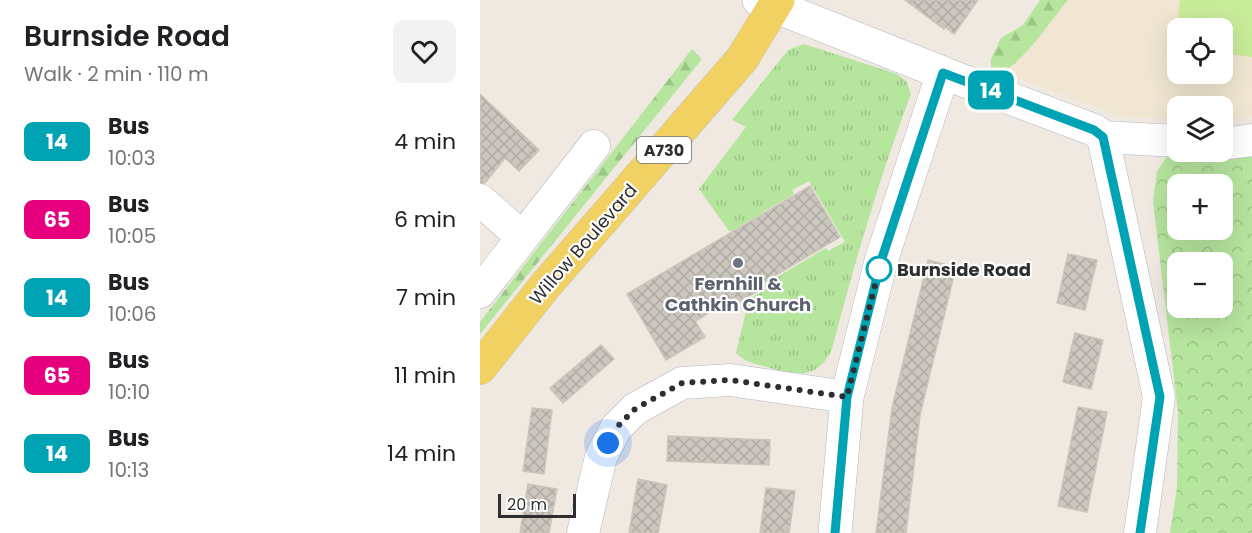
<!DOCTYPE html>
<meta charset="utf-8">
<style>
body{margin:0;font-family:Poppins,sans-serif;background:#f2f2f2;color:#202124;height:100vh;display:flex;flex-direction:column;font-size:22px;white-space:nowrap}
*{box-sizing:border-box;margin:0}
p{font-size:20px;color:#757577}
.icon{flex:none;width:33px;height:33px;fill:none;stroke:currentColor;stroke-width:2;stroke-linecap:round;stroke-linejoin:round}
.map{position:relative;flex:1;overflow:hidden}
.sheet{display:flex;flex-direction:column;background:#fff;width:480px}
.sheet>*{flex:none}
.badge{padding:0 12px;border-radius:9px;font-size:21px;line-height:39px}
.controls{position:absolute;left:687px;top:18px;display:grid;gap:12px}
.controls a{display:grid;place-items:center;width:66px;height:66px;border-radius:12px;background:#fff;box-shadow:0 6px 24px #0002;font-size:30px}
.scale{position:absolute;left:18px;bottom:15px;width:78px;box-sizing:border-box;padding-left:6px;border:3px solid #2e2e2e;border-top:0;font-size:16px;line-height:21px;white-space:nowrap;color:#2e2e2e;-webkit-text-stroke:4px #fff;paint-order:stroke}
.you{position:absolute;width:30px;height:30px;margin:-15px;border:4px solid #fff;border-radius:50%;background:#1a73e8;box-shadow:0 0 0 9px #1a73e833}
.map>.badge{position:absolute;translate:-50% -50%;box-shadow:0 0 0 3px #fff}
.round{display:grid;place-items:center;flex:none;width:63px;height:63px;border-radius:12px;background:#f2f2f2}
.headline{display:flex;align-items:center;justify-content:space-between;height:102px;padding:0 24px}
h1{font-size:28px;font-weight:600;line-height:45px}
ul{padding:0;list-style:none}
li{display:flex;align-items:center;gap:18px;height:78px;padding:0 24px}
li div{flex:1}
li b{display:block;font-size:22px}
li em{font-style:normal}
li .badge{min-width:66px;font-weight:700;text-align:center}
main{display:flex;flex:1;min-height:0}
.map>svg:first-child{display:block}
</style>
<main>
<section class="sheet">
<div class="headline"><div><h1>Burnside Road</h1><p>Walk · 2 min · 110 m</p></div><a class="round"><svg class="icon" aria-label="heart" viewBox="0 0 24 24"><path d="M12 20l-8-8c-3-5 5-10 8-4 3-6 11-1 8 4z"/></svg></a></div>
<ul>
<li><span class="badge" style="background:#00a3b4;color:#fff">14</span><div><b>Bus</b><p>10:03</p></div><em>4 min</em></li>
<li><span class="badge" style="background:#e6007e;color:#fff">65</span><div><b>Bus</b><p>10:05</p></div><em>6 min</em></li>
<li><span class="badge" style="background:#00a3b4;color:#fff">14</span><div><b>Bus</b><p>10:06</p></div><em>7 min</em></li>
<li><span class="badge" style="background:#e6007e;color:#fff">65</span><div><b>Bus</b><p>10:10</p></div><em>11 min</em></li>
<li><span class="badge" style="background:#00a3b4;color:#fff">14</span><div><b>Bus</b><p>10:13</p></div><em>14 min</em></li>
</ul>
</section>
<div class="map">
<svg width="772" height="533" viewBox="0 0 772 533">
<defs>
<pattern id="grass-tufts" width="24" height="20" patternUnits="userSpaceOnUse" patternTransform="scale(1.5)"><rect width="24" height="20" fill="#b6e59e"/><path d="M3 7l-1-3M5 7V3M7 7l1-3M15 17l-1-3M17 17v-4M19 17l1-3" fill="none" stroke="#9dc588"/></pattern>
<pattern id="forest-firs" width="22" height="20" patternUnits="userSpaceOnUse" patternTransform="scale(1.5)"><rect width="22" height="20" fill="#b6e59e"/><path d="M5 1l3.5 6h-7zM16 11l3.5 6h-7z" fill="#9dc588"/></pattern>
<pattern id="park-crowns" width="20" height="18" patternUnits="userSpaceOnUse" patternTransform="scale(1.5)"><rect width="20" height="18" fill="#b6e59e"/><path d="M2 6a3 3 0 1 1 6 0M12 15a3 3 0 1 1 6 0" fill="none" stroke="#9dc588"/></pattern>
<pattern id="building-cross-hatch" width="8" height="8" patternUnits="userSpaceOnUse" patternTransform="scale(1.5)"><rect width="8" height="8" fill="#cbc7bf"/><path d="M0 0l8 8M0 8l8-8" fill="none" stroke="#afaba4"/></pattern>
</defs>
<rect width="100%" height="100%" fill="#efe9e1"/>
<path fill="#f0e6d1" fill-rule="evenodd" d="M575,0H772V117L743,120L742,106H698L697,119L644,117L534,77L518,68ZM698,28H742V74H698Z"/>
<path fill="url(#grass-tufts)" d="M324,44L417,74L427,82L431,94C399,179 375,261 352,349C337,380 319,375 290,368C276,364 266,363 256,353L269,299L286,289L284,285L346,248L348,251L365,242L329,181L312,190L314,194L252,231H249L219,189L266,127L252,120L308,50Z"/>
<path fill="url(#forest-firs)" d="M560,0H588C566,26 550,55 520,74L511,70V59L521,38L543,25Z
M212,49L222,59L0,334V322Z"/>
<path fill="url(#park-crowns)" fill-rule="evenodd" d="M772,153V533H690L697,487L698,412L673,201L677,171L689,154L755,156ZM698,184H742V230H698ZM698,262H742V308H698Z"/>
<path fill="#c9ec9a" d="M700,0H772V57L743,53L742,28H698L697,48H695Z"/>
<path fill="url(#building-cross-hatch)" stroke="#cbc5ba" stroke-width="1.5" d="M425,0H498L474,34L465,27L464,29Z
M0,94L59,150L39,171L25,158L5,183H0Z
M330,186L360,237L281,284L283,288L259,302L256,297L215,321L225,337L186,360L147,294Z
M588,254L617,260L605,310L577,303Z
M448,260L476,267L440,415L426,533H396L412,408Z
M595,333L623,340L611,389L583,382Z
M121,345L134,359L83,403L70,388Z
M598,407L627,412L607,512L578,506Z
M52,408L72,410L64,474L43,471Z
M188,436L290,440L289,465L187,461Z
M158,479L187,485L178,533H149Z
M48,484L77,489L69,533H40Z
M286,488L315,491L309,533H280Z"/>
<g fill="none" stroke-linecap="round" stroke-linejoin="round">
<g stroke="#b4b7c1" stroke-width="33">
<path id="minor" d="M463,73L614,130L623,137L698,141
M623,137L679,397L660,533
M742,144L772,140
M0,200L42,237
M0,292L114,146
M103,533L121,457L136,428L155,409L202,383L250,380L367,397"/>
</g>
<g stroke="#b4b7c1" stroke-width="34">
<path id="tertiary" d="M279,0L463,73L401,261L367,397L355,533"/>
</g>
<g stroke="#c9c9c9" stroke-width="34">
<path id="primary" d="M0,368L65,286L262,59L298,0"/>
</g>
<use href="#minor" stroke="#fff" stroke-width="32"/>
<use href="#tertiary" stroke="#fff" stroke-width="33"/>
<use href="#primary" stroke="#f2d163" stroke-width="33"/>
</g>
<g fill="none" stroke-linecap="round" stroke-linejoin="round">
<g stroke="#fff" stroke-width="14">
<path id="line" d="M355,533L367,397L401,261L463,73L614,130L623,137L680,397L660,533"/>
</g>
<use href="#line" stroke="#00a3b4" stroke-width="9"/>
<path stroke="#2e2e2e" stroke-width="6" stroke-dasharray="0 10.8" d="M128,443L136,428L155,409L202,383L250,380L367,397L401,261L399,269"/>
</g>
<circle fill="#6b7280" stroke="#fff" stroke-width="2" cx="258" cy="263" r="6"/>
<circle fill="#fff" stroke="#00a3b4" stroke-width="3" cx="399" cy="269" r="12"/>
<g text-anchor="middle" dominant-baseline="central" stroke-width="4.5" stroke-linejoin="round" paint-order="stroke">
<rect fill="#fff" stroke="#6d6d6d" stroke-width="1.5" x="157" y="137" width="54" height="26" rx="4.5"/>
<g font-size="16" font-weight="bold" fill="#2e2e2e">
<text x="184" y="150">A730</text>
</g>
<g font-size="18" fill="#2e2e2e" stroke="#fff">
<text transform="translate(103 244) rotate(-49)">Willow Boulevard</text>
</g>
<g font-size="18" font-weight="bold" fill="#2e2e2e" stroke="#fff" text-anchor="start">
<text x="417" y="269">Burnside Road</text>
</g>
<g font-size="18" font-weight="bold" fill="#5b616d" stroke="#fff">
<text x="258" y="283">Fernhill &amp;<tspan x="258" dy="21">Cathkin Church</tspan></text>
</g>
</g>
</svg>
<div class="controls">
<a><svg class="icon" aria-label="locate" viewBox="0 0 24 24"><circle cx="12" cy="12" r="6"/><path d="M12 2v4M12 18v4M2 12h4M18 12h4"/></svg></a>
<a><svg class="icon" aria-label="layers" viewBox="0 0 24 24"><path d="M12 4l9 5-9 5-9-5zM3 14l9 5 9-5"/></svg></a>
<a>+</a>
<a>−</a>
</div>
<div class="scale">20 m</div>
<div class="you" style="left:128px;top:443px"></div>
<b class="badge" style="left:511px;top:90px;background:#00a3b4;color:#fff">14</b>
</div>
</main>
